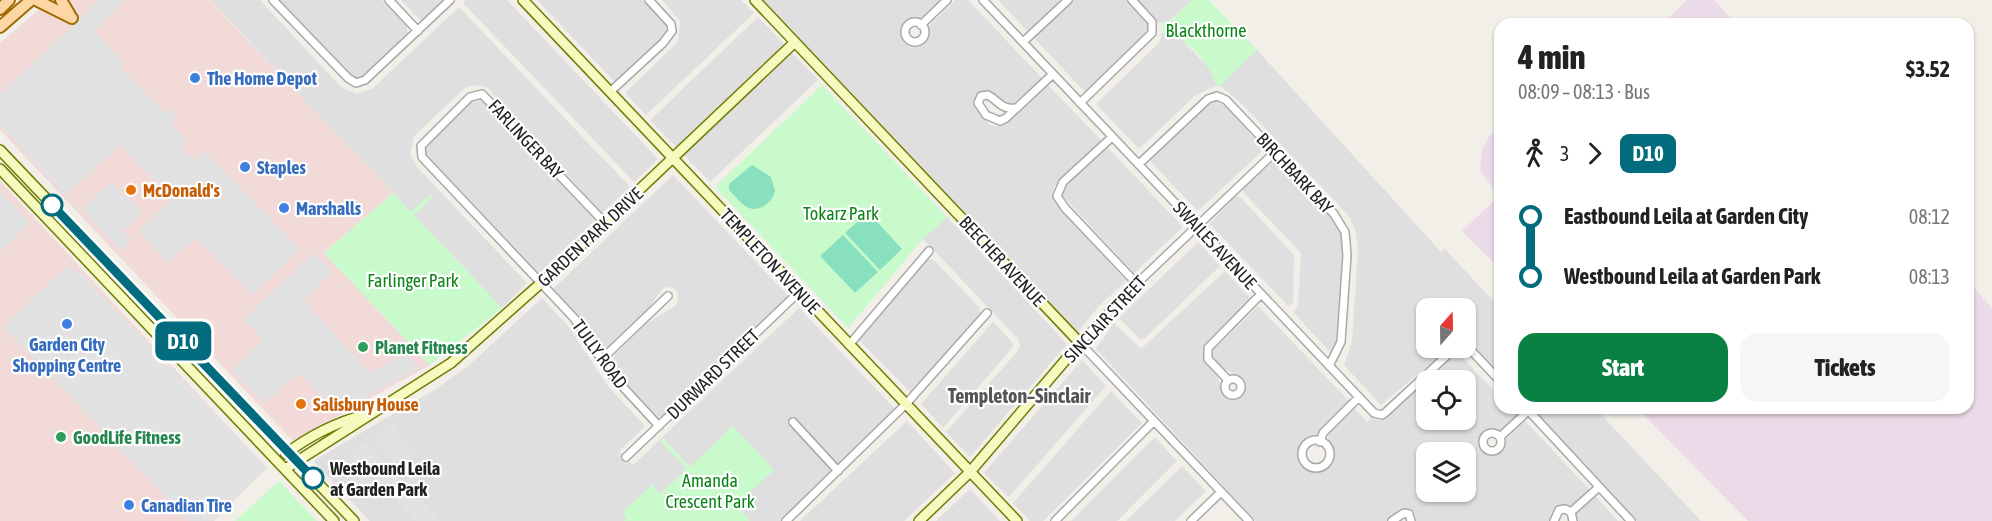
<!DOCTYPE html>
<meta charset="utf-8">
<style>
body{margin:0;font-family:"Asap Condensed",sans-serif;background:#f6f6f6;color:#222;height:100vh;display:flex;flex-direction:column;font-size:22px;white-space:nowrap}
*{box-sizing:border-box;margin:0}
p{font-size:20px;color:#767676}
.icon{flex:none;width:33px;height:33px;fill:none;stroke:currentColor;stroke-width:2;stroke-linecap:round;stroke-linejoin:round}
.map{position:relative;flex:1;overflow:hidden}
.details{position:absolute;left:1494px;top:18px;width:480px;height:396px;display:flex;flex-direction:column;background:#fff;border-radius:18px;box-shadow:0 2px 4px #0004}
.details>*{flex:none}
.badge{padding:0 12px;border-radius:9px;font-size:21px;line-height:39px}
.needle{width:39px;rotate:20deg}
.buttons{position:absolute;left:1416px;top:298px;display:grid;gap:12px}
.buttons a{display:grid;place-items:center;width:60px;height:60px;border-radius:12px;background:#fff;box-shadow:0 2px 4px #0004;font-size:30px}
.map>.badge{position:absolute;translate:-50% -50%;box-shadow:0 0 0 3px #fff}
.legs{display:flex;align-items:center;gap:9px;height:66px;padding:0 24px;font-size:20px}
.legs p{margin-inline-start:auto}
.headline{display:flex;align-items:center;justify-content:space-between;height:102px;padding:0 24px}
h1{font-size:33px;font-weight:800;line-height:45px}
.button{display:flex;gap:12px;margin-top:auto;padding:12px 24px}
.button a{flex:1;height:69px;border-radius:18px;background:#0b8043;color:#fff;font-size:24px;font-weight:800;line-height:69px;text-align:center}
.button a+a{background:#f6f6f6;color:#222}
ul{padding:0 24px;list-style:none}
li{display:flex;align-items:center;gap:21px;height:60px;font-size:22px}
li i{display:grid;place-items:center;width:9px;height:100%;margin:0 8px;background:currentColor}
li i::after{content:'';width:15px;height:15px;margin:-8px;border:4px solid;border-radius:50%;background:#fff}
li p{margin-inline-start:auto}
li:first-child i{background:linear-gradient(#0000 50%,currentColor 0)}
li:last-child i{background:linear-gradient(currentColor 50%,#0000 0)}
.map>svg:first-child{display:block}
</style>
<div class="map">
<svg width="1992" height="521" viewBox="0 0 1992 521">
<rect width="100%" height="100%" fill="#f2efe9"/>
<path fill="#e0dfdf" fill-rule="evenodd" d="M210,0H260L341,87L357,94L373,88L459,7L630,187L602,213L487,87L473,85L465,88L414,136L410,154L417,167L527,283L502,308L414,215L433,197L431,194L411,212Z
M278,0H382L406,25L408,34L363,76L358,79L352,77Z
M401,0H443V1L421,21Z
M465,0H507L658,159L634,182L463,3Z
M537,0H643L665,24L667,33L615,82Z
M662,0H741L754,13L646,115L625,93L678,42L680,21Z
M760,0H942L927,16L911,22L904,29V37L913,44L924,41L930,25L955,0H968L1042,78L1014,104L1007,105L986,92L976,99L975,109L991,126H1003L1048,85L1101,140L1060,179L1054,187L1052,195L1056,204L1126,281L1099,306L1077,333L1074,332Z
M998,0H1192L1169,21L1150,24L1146,33L1086,93Z
M758,17L818,80L710,182L650,120Z
M1163,31L1178,36L1212,71L1216,86L1196,95L1139,149L1096,104L1159,43Z
M1257,50L1442,253L1444,248L1500,308V376L1466,340V309H1426V348H1449L1381,405L1344,365L1352,341L1358,249L1355,229L1350,218L1337,203L1239,101L1220,86Z
M481,100L595,220L538,274L424,152L428,143L472,101Z
M1215,102L1225,105L1264,149L1198,211L1150,161L1210,104Z
M1107,147L1183,227L1134,273L1061,194L1065,187Z
M1273,162H1278L1336,223L1342,234L1344,254L1337,343L1332,354L1293,312L1298,306L1301,253L1244,193L1243,188Z
M673,175L789,297L664,416L658,417L610,365L615,354L646,324L675,306L678,301V292L672,287L663,288L642,317L607,349L603,350L553,289Z
M1235,196L1240,197L1294,255L1293,303L1289,307L1210,224Z
M947,217L1067,344L970,457L946,432L1017,352L1020,346L1018,339L923,239Z
M1198,242L1220,266L1145,338L1140,339L1119,318Z
M928,259L934,260L980,308V315L911,393L859,340Z
M1225,271L1251,299L1204,346V360L1217,376L1225,395L1239,396L1245,386L1239,377L1219,366L1211,352L1258,306L1349,401L1300,451L1302,463L1312,470L1317,473L1328,468L1331,457L1327,442L1329,433L1355,409L1367,422L1372,418L1381,421L1426,381V420H1466V381H1427L1457,352L1500,397V408H1511L1518,415L1505,427L1498,431L1488,430L1481,437L1484,452L1493,455L1498,452L1506,439L1525,421L1589,489L1574,505L1561,508L1553,521H1414L1413,512L1402,508L1387,521H1256L1096,349L1114,323L1141,349ZM1426,453H1466V492H1426Z
M542,298L568,326L607,385L645,426L619,451L633,465L799,308L897,411L781,521H750L736,505L733,426L690,467L663,438L660,441L687,469L661,494L652,485L623,513L628,518L624,521H370L314,462L315,460L436,389L468,366Z
M993,322L1013,343V347L943,428L921,404Z
M1082,360L1106,386L1009,497L984,473Z
M1111,391L1142,423L1043,521H1030L1013,503Z
M1530,408H1595L1701,521H1637Z
M907,421L955,473L904,521H800Z
M1155,437L1177,461L1117,521H1071Z
M1182,466L1206,491L1175,521H1126Z
M970,489L1000,521H936Z
M1595,496L1618,521H1574L1578,511Z"/>
<path fill="#f2dad9" d="M50,0H209L393,193L324,253L430,365L293,441L0,130V43Z
M0,181L267,468L214,521H0Z"/>
<path fill="#ebdbe8" d="M1687,0H1714L1736,24H1663Z
M1498,130L1500,131V269L1462,231L1499,196L1480,171L1482,151L1489,136Z
M1968,281L1992,308V521H1748L1637,408H1968Z"/>
<path fill="#c8facc" d="M1192,0H1209L1257,50L1220,86H1216C1210,62 1187,38 1163,31L1162,22L1170,21Z
M822,85L947,217L923,239L848,328L715,187Z
M393,193L411,212L431,194L433,196L414,215L502,308L430,365L324,253Z
M733,426L774,470L736,505L750,521H624L627,518L622,513L652,485L661,494L687,469L660,440L662,438L690,467Z
M279,481L317,521H235Z"/>
<path fill="#88e0be" d="M752,165L771,177L775,191C773,198 770,202 764,206C748,215 740,201 729,190V184Z
M868,212L902,249L880,270L845,233Z
M843,235L878,272L855,293L820,256Z"/>
<path fill="#e2e2e2" d="M98,0H125L95,31L125,63L121,68L164,112L168,108L177,118L171,123L187,140L181,147L193,160L204,151L300,249L252,295L196,237L168,263L138,230L172,199L120,145L66,196L0,126V95Z
M112,181L142,213L123,231L131,241L121,251L82,209Z
M0,191L30,223L0,252Z
M314,253L332,272L304,300L313,312L371,373L405,353L419,368L339,412L300,373L264,404L232,371L263,338L243,320Z
M65,268H72L79,272L267,468L212,521H189L3,327Z
M391,424L417,451L398,468L373,441Z
M364,441L440,521H415L348,451L353,446L356,449Z"/>
<g fill="none" stroke-linecap="round" stroke-linejoin="round">
<g stroke="#a9a9a9" stroke-width="10">
<path id="street" d="M273,0L348,78L356,83L365,80L450,0
M389,0L418,31
M983,0L1374,413L1382,415L1386,412L1455,348
M905 32a10 10 0 1 1 20 0a10 10 0 1 1-20 0Z
M921,25L947,0
M1023,42L1068,0
M610,92L663,43L672,31L671,24L649,0
M1080,103L1152,33V22L1132,0
M1016,108C1001,110 999,101 988,95L981,96L978,103L986,115L1000,121L1006,118L1053,74
M1112,137L1063,182L1057,196L1065,208L1137,284
M1139,164L1208,99L1217,96L1226,100L1334,214L1345,232L1347,255L1341,342L1329,366
M605,223L482,94L470,97L421,146L422,157L574,318L611,374L659,426
M1432,309L1439,307L1444,309
M849,345L929,251
M1466,345L1500,381
M602,359L668,296
M1225 387a8 8 0 1 1 16 0a8 8 0 1 1-16 0Z
M1228,380L1208,359V348L1261,294
M1526,408L1631,521
M793,422L838,471
M1483 442a9 9 0 1 1 18 0a9 9 0 1 1-18 0Z
M1500,437L1528,411
M1302 454a14 14 0 1 1 28 0a14 14 0 1 1-28 0Z
M1320,442L1323,433L1359,397
M626,457L799,292
M1571,512L1599,487
M1571,512L1573,521
M786,521L906,404L987,313
M1055,521L1154,421
M1191,521L1221,492
M1249,521L1080,343L1129,291L1275,152
M1392,521L1404,513L1409,514L1411,521
M1554,521L1559,510L1565,509L1571,512"/>
</g>
<g stroke="#707d05" stroke-width="12">
<path id="secondary" d="M523,0L1017,521
M755,0L1080,343L970,472L919,521
M0,150L354,521
M0,169L334,521
M286,454C307,437 337,422 364,415
M285,469L451,363L541,283L795,42"/>
</g>
<g stroke="#a06b00" stroke-width="14">
<path id="primary" d="M36,0L72,18
M61,0L70,15
M0,9L9,0
M0,27L31,0"/>
</g>
<use href="#street" stroke="#fff" stroke-width="7"/>
<use href="#secondary" stroke="#f7fabf" stroke-width="9"/>
<use href="#primary" stroke="#fcd6a4" stroke-width="10"/>
</g>
<g fill="none" stroke-linecap="round" stroke-linejoin="round">
<g stroke="#fff" stroke-width="14">
<path id="line-1" d="M52,205L313,478"/>
</g>
<use href="#line-1" stroke="#026c7e" stroke-width="9"/>
</g>
<g fill="#3f7fe0" stroke="#fff" stroke-width="2">
<circle cx="195" cy="78" r="6"/>
<circle cx="245" cy="167" r="6"/>
<circle cx="284" cy="208" r="6"/>
<circle cx="67" cy="324" r="6"/>
<circle cx="129" cy="505" r="6"/>
</g>
<g fill="#e8710a" stroke="#fff" stroke-width="2">
<circle cx="131" cy="190" r="6"/>
<circle cx="301" cy="404" r="6"/>
</g>
<g fill="#fff" stroke="#026c7e" stroke-width="3">
<circle cx="52" cy="205" r="10"/>
<circle cx="313" cy="478" r="10"/>
</g>
<g fill="#2e9e5b" stroke="#fff" stroke-width="2">
<circle cx="363" cy="347" r="6"/>
<circle cx="61" cy="437" r="6"/>
</g>
<g text-anchor="middle" dominant-baseline="central" stroke-width="4.5" stroke-linejoin="round" paint-order="stroke">
<g font-size="18" fill="#0c8416" stroke="#fff">
<text x="1206" y="30">Blackthorne</text>
<text x="841" y="213">Tokarz Park</text>
<text x="413" y="280">Farlinger Park</text>
<text x="710" y="480">Amanda<tspan x="710" dy="21">Crescent Park</tspan></text>
</g>
<g font-size="18" font-weight="bold" fill="#366cbe" stroke="#fff" text-anchor="start">
<text x="207" y="78">The Home Depot</text>
<text x="257" y="167">Staples</text>
<text x="296" y="208">Marshalls</text>
<text x="67" y="344" text-anchor="middle">Garden City<tspan x="67" dy="21">Shopping Centre</tspan></text>
<text x="141" y="505">Canadian Tire</text>
</g>
<g font-size="18" fill="#222" stroke="#fff">
<text transform="translate(526 139) rotate(47)">FARLINGER BAY</text>
<text transform="translate(1295 173) rotate(47)">BIRCHBARK BAY</text>
<text transform="translate(590 237) rotate(-43)">GARDEN PARK DRIVE</text>
<text transform="translate(1215 245) rotate(47)">SWAILES AVENUE</text>
<text transform="translate(770 261) rotate(47)">TEMPLETON AVENUE</text>
<text transform="translate(1002 261) rotate(47)">BEECHER AVENUE</text>
<text transform="translate(1105 319) rotate(-47)">SINCLAIR STREET</text>
<text transform="translate(600 354) rotate(54)">TULLY ROAD</text>
<text transform="translate(713 374) rotate(-44)">DURWARD STREET</text>
</g>
<g font-size="18" font-weight="bold" fill="#c56008" stroke="#fff" text-anchor="start">
<text x="143" y="190">McDonald's</text>
<text x="313" y="404">Salisbury House</text>
</g>
<g font-size="18" font-weight="bold" fill="#27864d" stroke="#fff" text-anchor="start">
<text x="375" y="347">Planet Fitness</text>
<text x="73" y="437">GoodLife Fitness</text>
</g>
<g font-size="18" font-weight="bold" fill="#222" stroke="#fff" text-anchor="start">
<text x="330" y="468">Westbound Leila<tspan x="330" dy="21">at Garden Park</tspan></text>
</g>
<g font-size="20" font-weight="bold" fill="#555" stroke="#fff">
<text x="1019" y="395">Templeton–Sinclair</text>
</g>
</g>
</svg>
<div class="buttons">
<a><svg class="needle" viewBox="-14 -14 28 28"><path d="M0-13l5 13h-10z" fill="#e53935"/><path d="M0 13l5-13h-10z" fill="#767676"/></svg></a>
<a><svg class="icon" aria-label="locate" viewBox="0 0 24 24"><circle cx="12" cy="12" r="6"/><path d="M12 2v4M12 18v4M2 12h4M18 12h4"/></svg></a>
<a><svg class="icon" aria-label="layers" viewBox="0 0 24 24"><path d="M12 4l9 5-9 5-9-5zM3 14l9 5 9-5"/></svg></a>
</div>
<b class="badge" style="left:183px;top:341px;background:#026c7e;color:#fff">D10</b>
<section class="details">
<div class="headline"><div><h1>4 min</h1><p>08:09 – 08:13 · Bus</p></div><b>$3.52</b></div>
<div class="legs"><svg class="icon" aria-label="walk" viewBox="0 0 24 24"><circle cx="13" cy="4" r="2"/><path d="M13 8l-2 6 4 7M11 14l-3 7M7 12l3-4h3l4 4"/></svg>3<svg class="icon" aria-label="forward" viewBox="0 0 24 24"><path d="M9 5l7 7-7 7"/></svg><b class="badge" style="background:#026c7e;color:#fff">D10</b></div>
<ul>
<li><i style="color:#026c7e"></i><b>Eastbound Leila at Garden City</b><p>08:12</p></li>
<li><i style="color:#026c7e"></i><b>Westbound Leila at Garden Park</b><p>08:13</p></li>
</ul>
<div class="button"><a>Start</a><a>Tickets</a></div>
</section>
</div>
